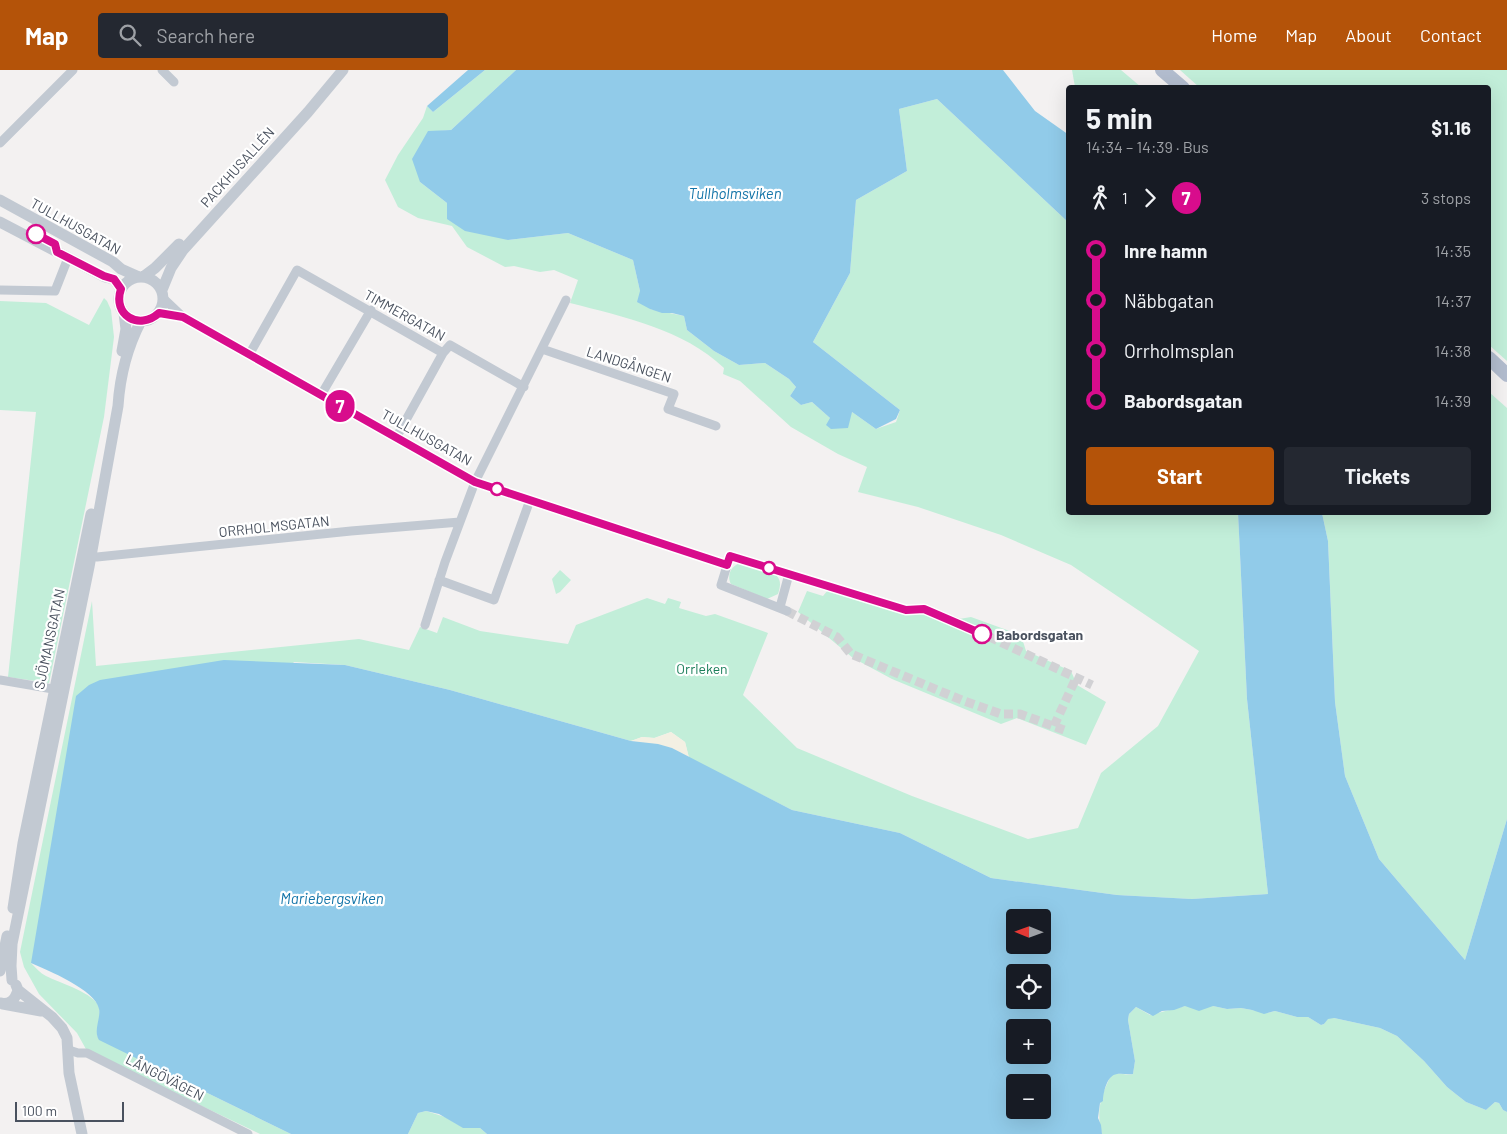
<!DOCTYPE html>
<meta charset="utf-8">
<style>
body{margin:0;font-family:Barlow,sans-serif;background:#242831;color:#f1f3f6;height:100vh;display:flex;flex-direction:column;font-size:19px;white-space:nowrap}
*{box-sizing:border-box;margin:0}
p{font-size:16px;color:#9ea1a6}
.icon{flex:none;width:28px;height:28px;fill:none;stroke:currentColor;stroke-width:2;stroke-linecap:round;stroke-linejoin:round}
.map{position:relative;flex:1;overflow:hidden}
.drawer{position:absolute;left:1066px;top:15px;width:425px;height:430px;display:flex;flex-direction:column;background:#171b24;border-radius:5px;box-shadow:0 5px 20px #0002}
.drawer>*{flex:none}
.badge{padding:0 10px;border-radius:16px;font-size:18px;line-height:32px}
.needle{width:32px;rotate:271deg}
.controls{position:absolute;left:1006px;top:839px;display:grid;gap:10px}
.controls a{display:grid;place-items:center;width:45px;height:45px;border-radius:5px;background:#171b24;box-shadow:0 5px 20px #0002;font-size:25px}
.scale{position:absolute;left:15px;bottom:12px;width:109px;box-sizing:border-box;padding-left:5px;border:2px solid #49515e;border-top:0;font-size:14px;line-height:18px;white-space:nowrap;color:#49515e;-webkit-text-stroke:4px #fff;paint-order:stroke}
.map>.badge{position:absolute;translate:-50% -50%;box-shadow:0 0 0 2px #fff}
.legs{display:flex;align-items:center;gap:8px;height:55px;padding:0 20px;font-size:16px}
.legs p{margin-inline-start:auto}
.headline{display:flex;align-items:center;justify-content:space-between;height:85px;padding:0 20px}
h1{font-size:28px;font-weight:700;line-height:38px}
.primary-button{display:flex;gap:10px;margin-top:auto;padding:10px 20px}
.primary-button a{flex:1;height:58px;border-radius:5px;background:#b45309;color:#fff;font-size:20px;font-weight:700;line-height:58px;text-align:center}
.primary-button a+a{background:#242831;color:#f1f3f6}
ul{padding:0 20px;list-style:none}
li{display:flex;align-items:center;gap:18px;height:50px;font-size:19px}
li i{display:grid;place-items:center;width:8px;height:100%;margin:0 6px;background:currentColor}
li i::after{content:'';width:12px;height:12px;margin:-6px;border:4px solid;border-radius:50%;background:#171b24}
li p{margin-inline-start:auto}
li:first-child i{background:linear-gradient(#0000 50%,currentColor 0)}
li:last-child i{background:linear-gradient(currentColor 50%,#0000 0)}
header{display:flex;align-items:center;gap:30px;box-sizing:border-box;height:70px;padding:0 25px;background:#b45309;color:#fff}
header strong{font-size:24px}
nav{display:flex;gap:28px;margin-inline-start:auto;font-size:18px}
.search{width:350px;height:45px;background:#242831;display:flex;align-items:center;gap:12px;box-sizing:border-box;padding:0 18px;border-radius:5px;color:#9ea1a6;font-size:19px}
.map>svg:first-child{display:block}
</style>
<header>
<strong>Map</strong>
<div class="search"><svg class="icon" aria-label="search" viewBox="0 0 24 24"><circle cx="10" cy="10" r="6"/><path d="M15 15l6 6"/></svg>Search here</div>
<nav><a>Home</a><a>Map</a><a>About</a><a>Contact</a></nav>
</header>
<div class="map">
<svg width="1507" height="1064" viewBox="0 0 1507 1064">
<rect width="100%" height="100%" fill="#f3f1f1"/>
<path fill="#c2eed9" d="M485,0H516L451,60L428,62L420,112L447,133L508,170L568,163L633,190L640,221L650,239L684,246L687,260L714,281L739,295L765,293L789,309L796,317L790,326L801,335L812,332L830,348L852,342L876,359L896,352L900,340L813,272L850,203L856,130L907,101L899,39L937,29L1069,153V442L1238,443L1247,629L1268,824L1192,829L1117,825L991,808L900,763L792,740L689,688L685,672L671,662L654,668L642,667L631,671L450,620L345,595L294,592L31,893C36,898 40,903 46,906C59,913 96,923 99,938C101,946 98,957 97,966L146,993L291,1064H260L87,981L77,963L39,924L24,897L20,882L92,531L96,596L359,569L409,580L420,557L437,563L443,547L480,561L568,574L576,555L647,528L665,534L668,528L681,532L679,538L706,546L715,544L768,563L743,625L797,678L912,726L1028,769L1078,758L1101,703L1158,656L1199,581L1071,495L1001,465L918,437L858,422L867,397L838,384L791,357L740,311L723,304L724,298C683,259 624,247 570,233L578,210L554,200L540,202L514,196L505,197L467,177L452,156L418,148L398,137L385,110L398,85L423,48L427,36L433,42Z
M1072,0H1121L1141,17H1075Z
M1180,0H1507V291L1489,275V18L1199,17Z
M104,228L107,231L111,240L114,267L104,347L49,613L8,607L36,342L0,340V231L46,233L89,255Z
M1489,322L1507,338V749L1465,890L1379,789L1345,706L1335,632L1328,471L1322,443L1489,442Z
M742,493L776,505C782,511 780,517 778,524L767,529L731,514C726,505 732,494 742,493Z
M560,500L571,510L560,522L556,524L552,509Z
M828,520L898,541L914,535L959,549L971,547L1021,565L1026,581L1071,601L1077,615L1106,632L1086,675L1017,648L1001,654L892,609L853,588L798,542L807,521L823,526Z
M1185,936H1213L1227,939L1241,938L1268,943L1275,941L1297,947H1308L1321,955L1324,954L1328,948H1334L1380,958L1397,966L1424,991L1447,1017L1457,1025L1466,1032L1486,1040L1495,1032L1499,1033L1503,1040L1507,1042V1064H1102C1097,1046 1099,1031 1107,1014C1109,1010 1110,1006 1114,1004C1119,1002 1127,1006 1133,1004L1135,991L1128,950L1129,944L1136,937L1150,945Z
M426,1041L445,1047L464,1058H480L487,1064H408L418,1043Z"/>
<path fill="#f3f0e3" d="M671,662L685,672L689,688L672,678L631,671L642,667L655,668Z"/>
<path fill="#91cbe9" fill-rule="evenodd" d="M468,0H485L433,42L427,36Z
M516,0H1003L1035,41L1069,65V153L937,29L899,39L907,101L856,130L850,203L813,272L900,340L896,349L876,359L852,342L848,358L831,359L826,355L830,348L812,332L801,335L790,326L796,317L789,309L765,293L739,295L714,281L687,260L684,246L672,243H662L650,239L637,232L640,221L633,190L568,163L508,170L465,161L447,149V133L420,112L412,89L428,61L451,60Z
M1238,443H1322L1328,471L1335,632L1345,706L1379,789L1465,890L1507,749V1042L1503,1040L1499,1033L1495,1032L1486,1040L1466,1032L1457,1025L1447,1017L1424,991L1397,966L1380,958L1334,948L1328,949L1324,954L1321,955L1308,947H1297L1275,941L1264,944L1252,940L1241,938L1227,939L1213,936L1199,941L1185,936L1174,940L1162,941L1153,946L1136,937L1129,944L1128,950L1135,991L1133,1004C1128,1005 1122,1003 1117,1004C1107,1005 1103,1023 1103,1031L1100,1033L1098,1048L1101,1055L1102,1064H487L480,1058H463L439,1044L426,1041L418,1043L408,1064H291L99,970C93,961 101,948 99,939C96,920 47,900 31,893L76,626L89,615L100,610L224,590L345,595L450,620L631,671L658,674L672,678L792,740L900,763L991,808L1117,825L1192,829L1268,824L1247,629ZM1015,848H1042V875H1015ZM1015,902H1042V930H1015ZM1015,958H1042V985H1015ZM1042,1012V1040H1015V1012Z"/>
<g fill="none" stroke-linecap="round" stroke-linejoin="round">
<path stroke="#d1d1d4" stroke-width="9" stroke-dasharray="9 4.5" stroke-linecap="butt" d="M797,507L906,540L923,539L964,555L1092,615
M787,541L837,567L851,584L964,631L1001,644H1020L1064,660
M1054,656L1076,608"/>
<path stroke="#c2c9d2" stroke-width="9" d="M162,0L174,12
M0,73L73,0
M0,220L55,221L68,188
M164,229L183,247L475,412L727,495
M159,243L183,247
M542,279L674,324L668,339L716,356
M249,285L297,200L443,283
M321,325L371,240
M396,368L443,283L450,275L524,317
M91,486L97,487L351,461L460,452
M439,510L494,530L530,430
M780,537L789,504
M787,541L721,515L730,486L797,507
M425,555L445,492L475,412L566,230
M0,610L53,619
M69,980L78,983H87L248,1064"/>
<path stroke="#c2c9d2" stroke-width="11" d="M0,130L113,192L121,199L139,207
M0,152L105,207L114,209L121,219
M119 229a22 22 0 1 1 44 0a22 22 0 1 1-44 0Z
M143,207L155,198L179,174
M162,220L171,198L183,180L308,42L343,0
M122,281L126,259L124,243
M13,838L23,773L91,444
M0,901L7,866
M12,910L11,896L12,874L89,497L118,336C120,305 127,278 141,251
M18,920L52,947L62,958L67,968L69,1003L82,1064
M0,933C10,935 15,930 18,920L16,915
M3,934L41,941"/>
<path stroke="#b2bcce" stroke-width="14" d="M1162,0L1183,18
M1489,288L1507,305"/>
</g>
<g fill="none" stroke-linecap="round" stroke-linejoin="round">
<g stroke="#fff" stroke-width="11">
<path id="line-1" d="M36,164L55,174L57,182L104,206L114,209L121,219C112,245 139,261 159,243L183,247L475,412L727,495L730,486L906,540L924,539L982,564"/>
</g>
<use href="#line-1" stroke="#d80c8c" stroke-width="8"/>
</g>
<g fill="#fff" stroke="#d80c8c" stroke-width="2.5">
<circle cx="36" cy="164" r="9"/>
<circle cx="497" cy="419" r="6"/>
<circle cx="769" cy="498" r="6"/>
<circle cx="982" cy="564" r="9"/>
</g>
<g text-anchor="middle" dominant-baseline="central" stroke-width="4.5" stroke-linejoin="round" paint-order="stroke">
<g font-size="14" fill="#49515e" stroke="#fff">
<text transform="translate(237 97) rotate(-48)">PACKHUSALLÉN</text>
<text transform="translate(76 156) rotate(29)">TULLHUSGATAN</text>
<text transform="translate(405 245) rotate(29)">TIMMERGATAN</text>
<text transform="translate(629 294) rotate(18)">LANDGÅNGEN</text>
<text transform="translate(427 367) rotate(29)">TULLHUSGATAN</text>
<text transform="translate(274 456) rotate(-6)">ORRHOLMSGATAN</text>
<text transform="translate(49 569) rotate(-78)">SJÖMANSGATAN</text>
<text transform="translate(165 1007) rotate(27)">LÅNGÖVÄGEN</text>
</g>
<g font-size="14" font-weight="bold" fill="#49515e" stroke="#fff" text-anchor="start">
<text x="996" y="564">Babordsgatan</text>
</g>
<g font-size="14" fill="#1b7e5a" stroke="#fff">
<text x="702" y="598">Orrleken</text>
</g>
<g font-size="15" font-style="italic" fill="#1274a8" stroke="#fff">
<text x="735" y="123">Tullholmsviken</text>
<text x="332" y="828">Mariebergsviken</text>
</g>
</g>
</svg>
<div class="controls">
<a><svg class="needle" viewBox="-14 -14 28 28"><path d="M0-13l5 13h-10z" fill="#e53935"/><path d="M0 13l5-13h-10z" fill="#9ea1a6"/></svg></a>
<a><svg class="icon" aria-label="locate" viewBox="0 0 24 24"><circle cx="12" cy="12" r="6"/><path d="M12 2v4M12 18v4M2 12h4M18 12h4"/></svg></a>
<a>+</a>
<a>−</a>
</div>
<div class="scale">100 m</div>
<b class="badge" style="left:340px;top:336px;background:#d80c8c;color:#fff">7</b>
<section class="drawer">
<div class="headline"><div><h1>5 min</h1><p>14:34 – 14:39 · Bus</p></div><b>$1.16</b></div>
<div class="legs"><svg class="icon" aria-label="walk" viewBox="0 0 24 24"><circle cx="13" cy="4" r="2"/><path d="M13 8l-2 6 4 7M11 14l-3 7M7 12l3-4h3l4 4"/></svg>1<svg class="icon" aria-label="forward" viewBox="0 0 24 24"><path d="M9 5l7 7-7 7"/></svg><b class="badge" style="background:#d80c8c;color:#fff">7</b><p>3 stops</p></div>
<ul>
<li><i style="color:#d80c8c"></i><b>Inre hamn</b><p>14:35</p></li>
<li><i style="color:#d80c8c"></i><span>Näbbgatan</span><p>14:37</p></li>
<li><i style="color:#d80c8c"></i><span>Orrholmsplan</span><p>14:38</p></li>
<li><i style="color:#d80c8c"></i><b>Babordsgatan</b><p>14:39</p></li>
</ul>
<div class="primary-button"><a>Start</a><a>Tickets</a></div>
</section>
</div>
